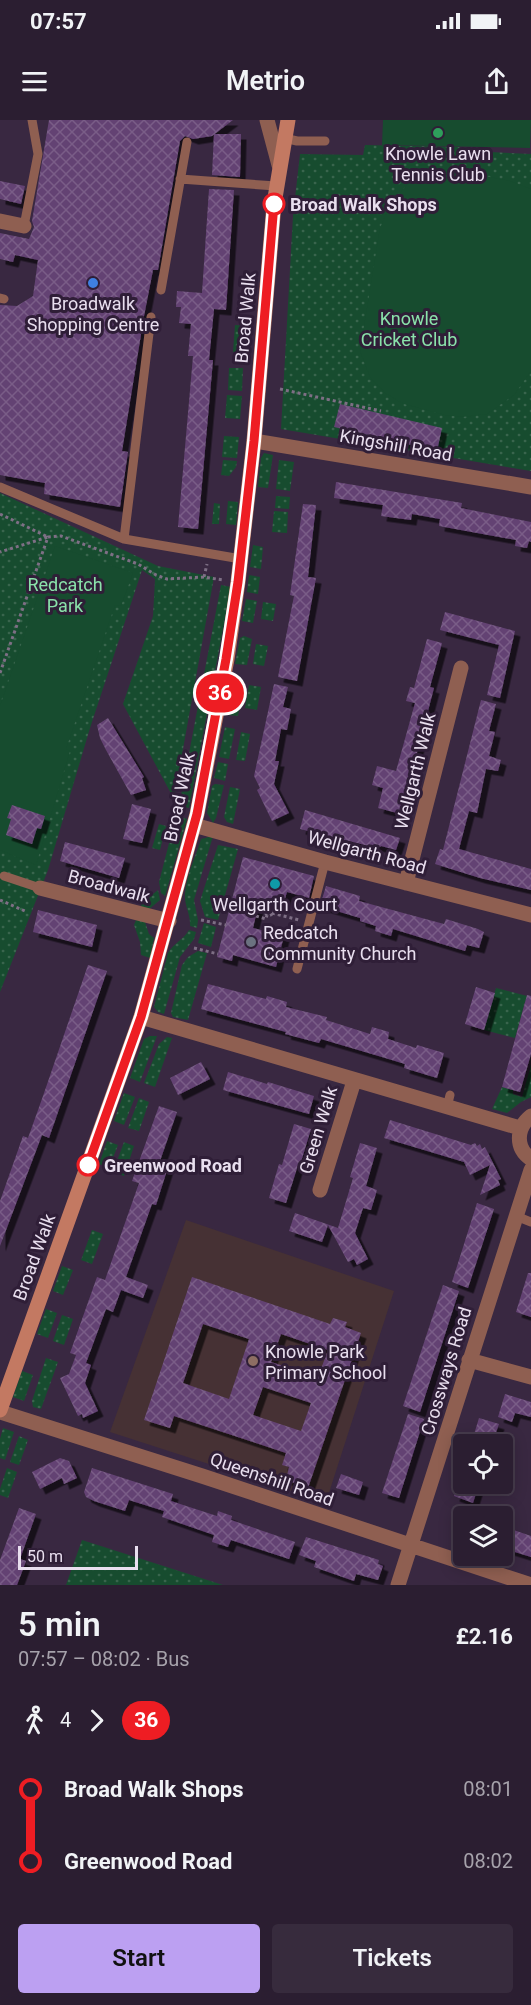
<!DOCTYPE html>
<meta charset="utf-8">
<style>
body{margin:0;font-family:Roboto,sans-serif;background:#372b3d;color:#f1f3f6;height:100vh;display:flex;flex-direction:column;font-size:22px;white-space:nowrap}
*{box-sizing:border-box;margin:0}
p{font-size:20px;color:#a6a2ab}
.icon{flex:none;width:33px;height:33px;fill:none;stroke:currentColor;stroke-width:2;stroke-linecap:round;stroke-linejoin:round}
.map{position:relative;height:1465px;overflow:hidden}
.panel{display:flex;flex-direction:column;background:#2b1e31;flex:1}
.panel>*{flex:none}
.badge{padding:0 12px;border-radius:20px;font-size:21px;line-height:39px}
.buttons{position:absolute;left:453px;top:1314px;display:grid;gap:12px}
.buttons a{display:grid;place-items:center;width:60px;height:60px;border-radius:6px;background:#2b1e31;box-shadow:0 3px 15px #0003,0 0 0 2px #473c4d;font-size:30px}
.scale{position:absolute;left:18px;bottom:15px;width:120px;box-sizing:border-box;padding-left:6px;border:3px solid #e9dfef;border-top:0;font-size:16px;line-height:21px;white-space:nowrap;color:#e9dfef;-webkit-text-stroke:4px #2f1e37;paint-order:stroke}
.map>.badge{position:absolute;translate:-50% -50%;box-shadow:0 0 0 3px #fff}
.legs{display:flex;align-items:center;gap:9px;height:66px;padding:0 18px;font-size:20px}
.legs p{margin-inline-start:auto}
.head{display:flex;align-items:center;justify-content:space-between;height:102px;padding:0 18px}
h1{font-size:33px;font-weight:600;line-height:45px}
.primary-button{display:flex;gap:12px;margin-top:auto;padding:12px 18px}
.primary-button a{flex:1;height:69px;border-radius:6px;background:#bca0f2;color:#111;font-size:24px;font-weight:600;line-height:69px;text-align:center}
.primary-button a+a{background:#372b3d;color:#f1f3f6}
ul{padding:0 18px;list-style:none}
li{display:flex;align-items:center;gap:21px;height:72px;font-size:22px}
li i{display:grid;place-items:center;width:9px;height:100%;margin:0 8px;background:currentColor}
li i::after{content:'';width:15px;height:15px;margin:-8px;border:4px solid;border-radius:50%;background:#2b1e31}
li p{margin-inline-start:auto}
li:first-child i{background:linear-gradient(#0000 50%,currentColor 0)}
li:last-child i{background:linear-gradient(currentColor 50%,#0000 0)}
.status{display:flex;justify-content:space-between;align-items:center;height:42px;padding:0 30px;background:#2b1e31;direction:ltr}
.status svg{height:16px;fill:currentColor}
header{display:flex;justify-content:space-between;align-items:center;height:78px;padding:0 18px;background:#2b1e31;font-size:27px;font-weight:600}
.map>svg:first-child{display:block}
</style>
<div class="status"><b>07:57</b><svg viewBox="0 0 49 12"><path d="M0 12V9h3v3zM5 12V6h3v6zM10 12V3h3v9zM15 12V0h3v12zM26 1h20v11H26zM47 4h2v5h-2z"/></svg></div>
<header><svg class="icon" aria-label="menu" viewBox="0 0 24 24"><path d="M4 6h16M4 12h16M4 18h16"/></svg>Metrio<svg class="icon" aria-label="share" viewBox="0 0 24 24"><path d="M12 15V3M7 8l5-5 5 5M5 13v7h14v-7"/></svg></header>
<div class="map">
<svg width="531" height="1465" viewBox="0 0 531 1465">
<defs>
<pattern id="grass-dots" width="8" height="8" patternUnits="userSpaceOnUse" patternTransform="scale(1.5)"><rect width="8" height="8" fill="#174c2f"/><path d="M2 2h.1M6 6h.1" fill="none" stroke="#39654d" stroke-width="1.8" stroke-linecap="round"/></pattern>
<pattern id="building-cross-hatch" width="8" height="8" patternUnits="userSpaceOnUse" patternTransform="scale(1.5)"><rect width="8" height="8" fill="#634273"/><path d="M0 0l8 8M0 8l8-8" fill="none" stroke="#795d87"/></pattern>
<filter id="shadow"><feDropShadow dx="5.5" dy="5.5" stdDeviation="0" flood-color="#0009"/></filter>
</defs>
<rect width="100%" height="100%" fill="#392841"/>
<path fill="#463134" d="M186,1100L394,1171L326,1382L110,1312Z"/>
<path fill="url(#grass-dots)" d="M365,25L458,27L469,31L531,34V351L281,309L293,96L300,34L363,35Z
M235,205L246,206L245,232H233Z
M229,248H243L242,271L228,270Z
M227,275L242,276L240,299L225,298Z
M224,316L239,317L237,338L222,337Z
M264,333L273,335L268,368L258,367L261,338Z
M223,340L237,341L236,347L229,356L221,355Z
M279,340L294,342L290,371L276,369Z
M0,373L158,446L214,457L174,679L123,584L153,496L155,459L142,450L90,608L48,750L0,872Z
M276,376L290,377L289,389L275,388Z
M228,381L238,382L236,405L226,404Z
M214,383L220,384L219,404H212Z
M274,391L288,392L287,413L272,412Z
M253,425L263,427L261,449L250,447Z
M249,455L260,457L258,474L247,472Z
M221,465L231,467L189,688L179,686Z
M246,479L257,481L253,503L242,501Z
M263,482L276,484L273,501L261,499Z
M244,516L252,519L247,545L235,544L240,518Z
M256,524L268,526L264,546L253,544Z
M249,565L261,567L257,590L245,588Z
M232,567L243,569L238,596L227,595Z
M225,607L235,609L229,639L219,637Z
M241,612L250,614L245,641L236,640Z
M218,642L228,644L225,661L214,658Z
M215,664L224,665L216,698L213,703L207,693L212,666Z
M230,667L240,669L233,704L227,702L224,697Z
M180,696L187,699L165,776L161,773L159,762L174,704Z
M159,704L166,706L160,730L152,728Z
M213,716L194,780L198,800L197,808L190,806C191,795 184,785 185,774C186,756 196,736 201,719Z
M218,725L238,729L218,800L205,797L200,781Z
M158,770L160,780L148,790L140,789L142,783Z
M136,800L145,802L149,814L154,818L150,838L141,835L140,822L134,805Z
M204,803L216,807L211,827L198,823Z
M189,810L196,812L194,819L180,837L164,894L158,892L154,887L168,833C174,823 183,820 189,810Z
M198,831L207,833L188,900L173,897L171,893L182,845L188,837Z
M496,868L531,877L525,882L515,918L484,910Z
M150,916H157L140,962L130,958L144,919Z
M167,917L172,918L155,967L144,963L159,924Z
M531,945V977L521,982L507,993L492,989L502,967L513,970V974L522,977Z
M124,973L135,977L124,1005L114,1001Z
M139,978L149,982L139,1011L128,1008Z
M107,1021L118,1025L109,1048L99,1044Z
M124,1022L134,1026L124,1056L113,1052Z
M92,1110L103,1114L92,1144L81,1140Z
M62,1146L73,1150L63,1175L53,1171Z
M46,1189L57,1193L48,1218L37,1214Z
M62,1195L73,1199L64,1225L53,1221Z
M46,1238L58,1242L41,1289L33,1287L32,1281Z
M22,1251L33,1255L24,1281L13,1277Z
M3,1308L14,1312L5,1340L0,1338V1319Z
M19,1316L28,1320L19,1345L10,1342Z
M7,1348L17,1352L8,1378L0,1375V1369Z
M82,1420L223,1465H66Z"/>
<path fill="#174c2f" d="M383,0H531L530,28L382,25Z
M448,49L510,61L531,69V251L514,275L487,294L462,297L445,295L404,284L385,273L370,257L360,231L380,108L390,85L411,60L430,51Z
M55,426L133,453L121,486L115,485L66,629L70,631L36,745L0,730V586Z"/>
<path fill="url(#building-cross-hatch)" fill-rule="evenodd" filter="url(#shadow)" d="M49,0H233L212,16L193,19L185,16L180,21L158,150H153L144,196L122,331L128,332L120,387L44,374L45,363L0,355V185L17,186L33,176L38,140L15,135L13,142L0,139V113L29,119L34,107L32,101Z
M214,14H241L240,57L212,55Z
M0,61L25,66L21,84L0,79Z
M209,69L234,70L226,190L214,189L209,240H213L198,409L178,407L193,236H188L191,204L179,203L181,187H176L177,171L202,173Z
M340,284L442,308L437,331L334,307Z
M336,362L462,383L461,388L531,402V422L529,421L527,428L515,426L516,420L439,406L440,399L412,394L411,400L381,396L383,385L334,378Z
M303,384L316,385L308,457L316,458L297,561L278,557L294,476L290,475Z
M445,492L515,511L500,578L487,575L499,525L440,510Z
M427,519L442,523L430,567L434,568L401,694L378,688L383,668L372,665L377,646L396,651L415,583L406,581L410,567L414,568Z
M274,564L288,567L283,587L291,589L287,610L281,609L275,641H279L274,664L289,693L272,701L257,670L260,668L254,656Z
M481,580L496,584L489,611L495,612L489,636L501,640L498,651L486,649L477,693L469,691L459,729L531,749V770L480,758L435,744L440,729L443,730Z
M108,598L144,657L142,658L146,670L131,675L106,630L100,618L97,605Z
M132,684L151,689L142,723L123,719Z
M12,685L45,696L41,709L37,708L32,724L6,715L11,699L7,698Z
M305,690L400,718L396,730L381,726L380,727L374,725L373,727L300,709Z
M65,722L125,738L119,758L60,741Z
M243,737L314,756L309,778L287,772L283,785L260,778L253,808L284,816L276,847L233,835L232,841L217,837Z
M326,766L360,776L359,781L444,804L446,799L478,809L484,812L479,828L467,825L465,831L393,809L391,816L375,811L376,806L360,801V798L320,786Z
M38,790L97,805L92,827L33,812Z
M88,845L107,851L49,1018L42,1015L0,1126V1081L23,1016L28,1018L43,976Z
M208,864L266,879L267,876L287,882L286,887L327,897L326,900L370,914L372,907L389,912L388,919L416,928L417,925L444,933L437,958L404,948L405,944L382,937L321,919L319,923L285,914L286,912L201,889Z
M476,867L495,873L484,910L465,904Z
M527,875L531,876V934L520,972L502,967Z
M201,942L210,959L178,975L170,958Z
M228,952L267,964L268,962L314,976L309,994L223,970Z
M159,986L177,992L160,1041L169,1044L156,1085L152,1084L126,1157L148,1165L143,1178L121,1170L113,1192L106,1189L86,1243L91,1245L85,1263L98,1291L83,1298L82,1294L78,1296L60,1258L69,1254L76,1235L70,1233L97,1157L105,1160L139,1063L132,1061Z
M390,1000L471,1025L475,1023L477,1026L480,1024L482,1029L485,1027L501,1059L498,1060L500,1065L480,1075L490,1045L470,1055L464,1042L384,1018Z
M294,1004L311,1009L301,1042H299L286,1083L269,1078L279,1044L282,1045Z
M360,1023L377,1028L366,1066L377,1070L371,1090L363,1088L355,1113L368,1139L357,1145L354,1139L348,1142L328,1105L322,1122L289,1111L295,1093L338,1108L353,1058L350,1057Z
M477,1083L494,1089L468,1168L452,1162Z
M528,1153H531V1197L516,1192Z
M192,1157L330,1204L333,1198L347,1202L345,1207L361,1213L308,1368L286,1360L289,1347L282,1345L286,1333L174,1296L170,1308L144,1300ZM203,1204L249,1219L229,1279L183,1263ZM281,1214L328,1230L318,1257L271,1242ZM263,1267L311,1283L301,1311L253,1295Z
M443,1165L459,1171L420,1292L403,1286Z
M505,1274L531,1282V1297L515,1293L512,1302L498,1297Z
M408,1294L424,1299L399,1378L382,1373Z
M479,1298L499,1304L492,1324H471Z
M60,1338L69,1341L77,1358L64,1364L62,1358L40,1369L32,1352Z
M92,1348L173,1374L171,1381L217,1396L218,1391L232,1396L231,1400L295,1422L289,1439L231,1420L228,1427L212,1422L214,1415L162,1397L164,1391L129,1380L125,1391L94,1381L86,1377L84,1372Z
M341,1354L363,1362L359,1375L336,1368Z
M458,1364H479L473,1383L454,1376Z
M19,1388L36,1394L20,1439L26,1441L17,1465H0V1440Z
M502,1406L531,1416V1437L502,1428Z
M306,1417L379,1440L378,1444L383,1446L378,1460L356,1454L354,1461L314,1447L316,1441L299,1435Z"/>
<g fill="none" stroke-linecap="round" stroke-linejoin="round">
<path stroke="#7e6f85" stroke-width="3" stroke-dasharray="3 3" stroke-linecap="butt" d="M280,269L381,291
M0,394L48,417L0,432
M204,457L207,444
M0,553L48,417L61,416L138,444L156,455L167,459L204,457L223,460
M0,780L27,792
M263,782L267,789
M265.5 792a3.5 3.5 0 1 1 7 0a3.5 3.5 0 1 1-7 0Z
M272,793L299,800
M256,796L266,799L267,795
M201,800L226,805
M194,828L218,834"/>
<path stroke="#8f5f51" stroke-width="9" d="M284,18L297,21H325
M180,59L276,66
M24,106L38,34L32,0
M161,170L187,22
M0,178L4,179
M0,367L124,419L241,439
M124,419L151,197
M4,756L40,768
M297,849L325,742
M447,987L450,975
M516,1096L531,1102"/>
<path stroke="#8f5f51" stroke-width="15" d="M267,0L279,45
M0,101L24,106
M254,321L531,367
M194,705L325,742L531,795
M406,763L461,548
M40,768L169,801
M141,897L520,1008
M531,996C516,1008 515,1028 531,1039
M320,1070L354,961
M469,1240L531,1257
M0,1292L202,1356L531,1465
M398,1465L531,1050"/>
<path stroke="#c37962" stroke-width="15" d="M0,1290L141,897L197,694L227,539L238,462L254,321L274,84L288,0"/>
</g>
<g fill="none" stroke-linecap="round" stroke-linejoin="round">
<g stroke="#fff" stroke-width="14">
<path id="line-1" d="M88,1045L141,897L197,694L226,539L238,462L254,321L274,84"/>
</g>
<use href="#line-1" stroke="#ee1d23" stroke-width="9"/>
</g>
<circle fill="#2e9e5b" stroke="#2f1e37" stroke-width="2" cx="438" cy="13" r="6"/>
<g fill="#fff" stroke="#ee1d23" stroke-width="3">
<circle cx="274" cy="84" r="10"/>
<circle cx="88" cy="1045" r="10"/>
</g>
<circle fill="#3f7fe0" stroke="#2f1e37" stroke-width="2" cx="93" cy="163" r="6"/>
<circle fill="#0f9aa8" stroke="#2f1e37" stroke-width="2" cx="275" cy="764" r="6"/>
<circle fill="#6b7280" stroke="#2f1e37" stroke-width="2" cx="251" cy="822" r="6"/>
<circle fill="#8d6e63" stroke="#2f1e37" stroke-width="2" cx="253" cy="1241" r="6"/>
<g text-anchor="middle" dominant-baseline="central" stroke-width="6" stroke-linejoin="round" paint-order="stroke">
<g font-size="18" fill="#e9dfef" stroke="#2f1e37">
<text x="438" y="33">Knowle Lawn<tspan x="438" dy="21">Tennis Club</tspan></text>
<text x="93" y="183">Broadwalk<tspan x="93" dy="21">Shopping Centre</tspan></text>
<text x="275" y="784">Wellgarth Court</text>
<text x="263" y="812" text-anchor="start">Redcatch<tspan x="263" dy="21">Community Church</tspan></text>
<text x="265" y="1231" text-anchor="start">Knowle Park<tspan x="265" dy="21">Primary School</tspan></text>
</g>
<g font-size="18" font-weight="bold" fill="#e9dfef" stroke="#2f1e37" text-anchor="start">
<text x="290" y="84">Broad Walk Shops</text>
<text x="104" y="1045">Greenwood Road</text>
</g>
<g font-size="18" fill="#e9dfef" stroke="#2f1e37">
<text transform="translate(245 198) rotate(-85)">Broad Walk</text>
<text transform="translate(396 325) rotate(10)">Kingshill Road</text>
<text transform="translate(415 651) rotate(-76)">Wellgarth Walk</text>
<text transform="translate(179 677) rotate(-78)">Broad Walk</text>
<text transform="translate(367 732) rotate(15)">Wellgarth Road</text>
<text transform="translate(109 766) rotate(15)">Broadwalk</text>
<text transform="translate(318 1010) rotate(-73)">Green Walk</text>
<text transform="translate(34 1137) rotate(-70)">Broad Walk</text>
<text transform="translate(446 1251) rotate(-73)">Crossways Road</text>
<text transform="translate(272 1359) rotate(19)">Queenshill Road</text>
</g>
<g font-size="18" fill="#8ae2aa" stroke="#2f1e37">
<text x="409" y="198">Knowle<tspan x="409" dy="21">Cricket Club</tspan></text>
<text x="65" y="464">Redcatch<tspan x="65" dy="21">Park</tspan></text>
</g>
</g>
</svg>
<div class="buttons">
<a><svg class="icon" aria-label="locate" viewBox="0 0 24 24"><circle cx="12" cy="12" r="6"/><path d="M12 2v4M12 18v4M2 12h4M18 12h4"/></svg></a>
<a><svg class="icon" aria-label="layers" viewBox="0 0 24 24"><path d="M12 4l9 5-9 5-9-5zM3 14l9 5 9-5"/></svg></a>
</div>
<div class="scale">50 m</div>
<b class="badge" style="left:220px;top:573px;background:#ee1d23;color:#fff">36</b>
</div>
<section class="panel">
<div class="head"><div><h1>5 min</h1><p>07:57 – 08:02 · Bus</p></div><b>£2.16</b></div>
<div class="legs"><svg class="icon" aria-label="walk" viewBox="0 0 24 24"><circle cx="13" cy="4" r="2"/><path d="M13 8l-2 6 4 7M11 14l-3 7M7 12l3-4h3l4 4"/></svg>4<svg class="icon" aria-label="forward" viewBox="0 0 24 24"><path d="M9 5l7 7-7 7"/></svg><b class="badge" style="background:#ee1d23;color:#fff">36</b></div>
<ul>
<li><i style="color:#ee1d23"></i><b>Broad Walk Shops</b><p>08:01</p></li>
<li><i style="color:#ee1d23"></i><b>Greenwood Road</b><p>08:02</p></li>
</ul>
<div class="primary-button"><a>Start</a><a>Tickets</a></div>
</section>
